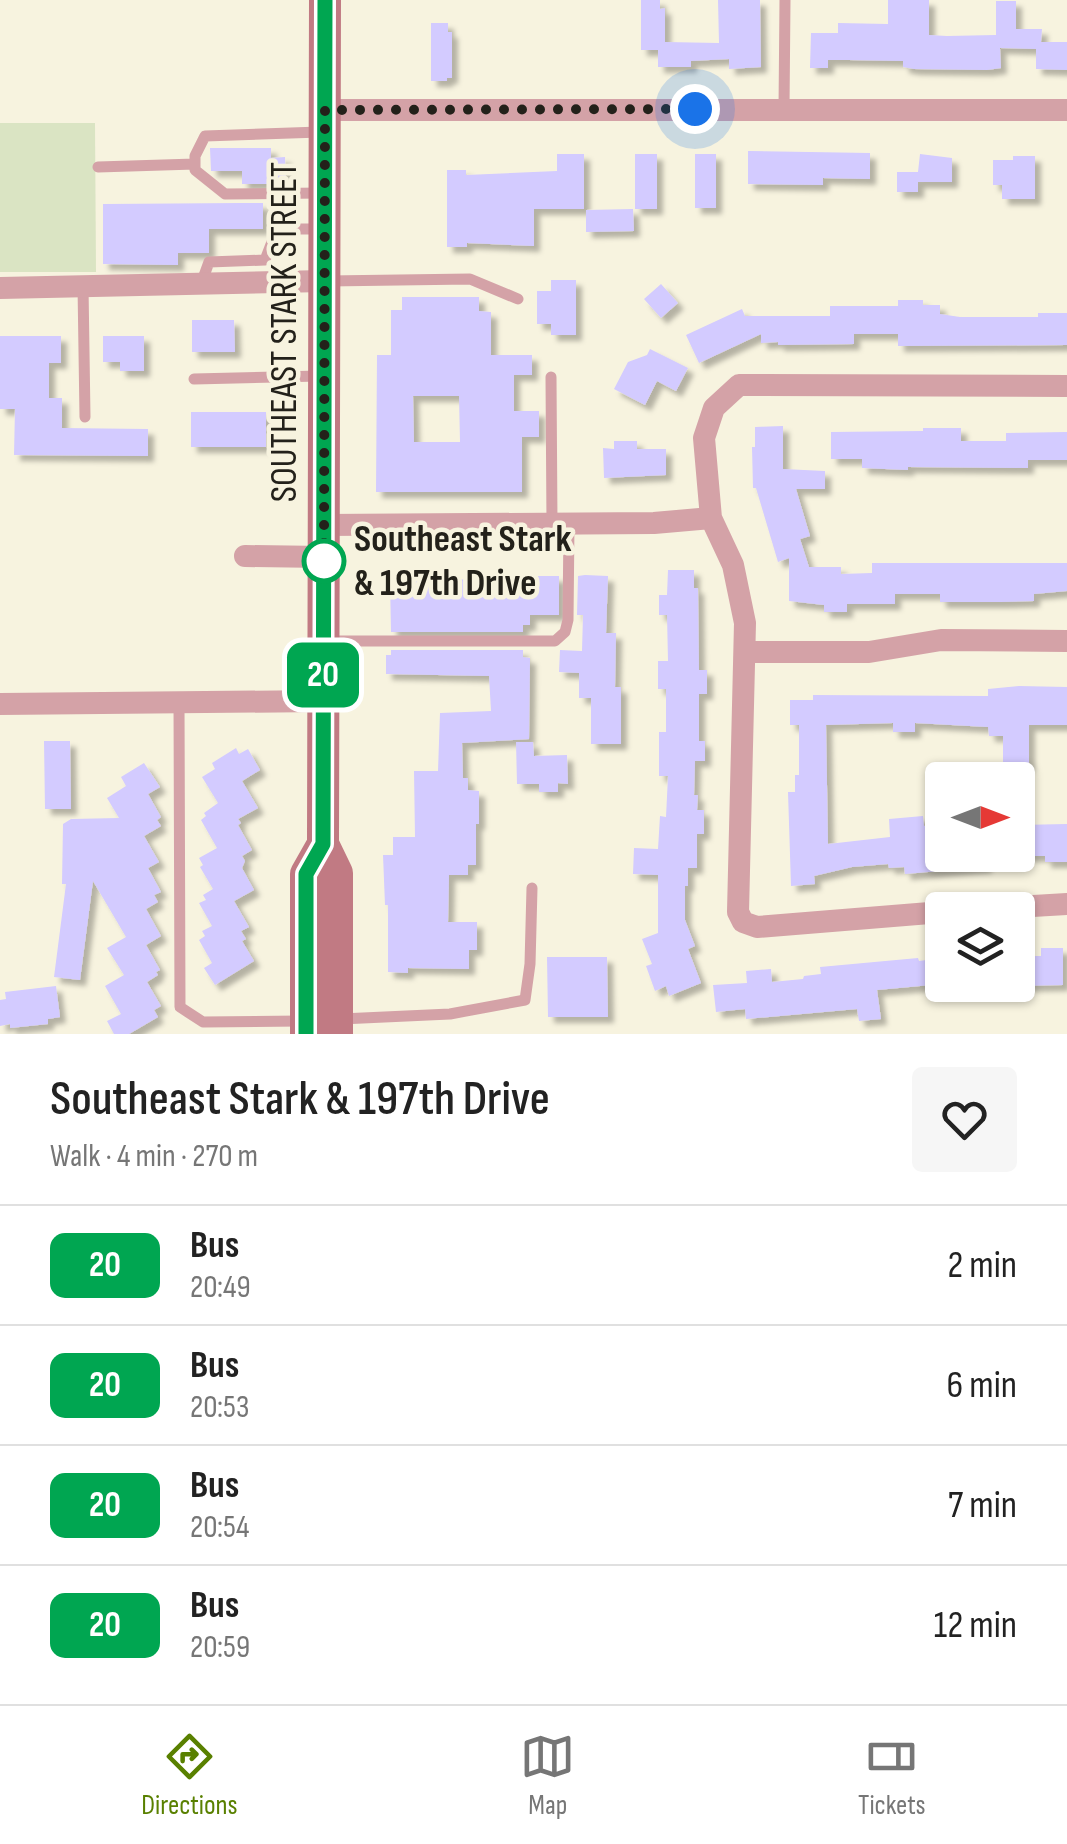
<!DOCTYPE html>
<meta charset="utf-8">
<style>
body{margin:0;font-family:"Sofia Sans Condensed",sans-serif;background:#f6f6f6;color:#222;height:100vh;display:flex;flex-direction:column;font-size:38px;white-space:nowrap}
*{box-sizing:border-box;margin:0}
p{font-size:32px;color:#767676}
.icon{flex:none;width:55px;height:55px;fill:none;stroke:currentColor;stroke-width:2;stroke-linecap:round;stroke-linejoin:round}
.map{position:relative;height:1034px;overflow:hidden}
.drawer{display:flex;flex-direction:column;background:#fff;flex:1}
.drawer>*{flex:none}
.badge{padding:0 20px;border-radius:15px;font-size:35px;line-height:65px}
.needle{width:65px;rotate:90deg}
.controls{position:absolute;left:925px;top:762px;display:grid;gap:20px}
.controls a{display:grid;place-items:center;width:110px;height:110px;border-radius:10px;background:#fff;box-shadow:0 2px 8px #0004;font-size:50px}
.you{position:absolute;width:50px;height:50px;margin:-25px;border:8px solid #fff;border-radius:50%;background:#1a73e8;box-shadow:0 0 0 15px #1a73e833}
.map>.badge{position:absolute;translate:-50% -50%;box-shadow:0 0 0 5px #fff}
.round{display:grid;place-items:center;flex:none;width:105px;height:105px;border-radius:10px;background:#f6f6f6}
.head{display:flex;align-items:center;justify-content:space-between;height:170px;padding:0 50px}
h1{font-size:48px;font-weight:600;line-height:75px}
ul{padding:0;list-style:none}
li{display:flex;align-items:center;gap:30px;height:120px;padding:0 50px;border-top:2px solid #e0e0e0}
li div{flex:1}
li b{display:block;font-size:38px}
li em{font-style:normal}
li .badge{min-width:110px;font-weight:700;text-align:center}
.tabs{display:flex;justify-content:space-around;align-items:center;height:140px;border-top:2px solid #e0e0e0;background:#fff;font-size:28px;color:#767676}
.tabs a{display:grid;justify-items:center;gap:5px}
.tabs .current{color:#598000}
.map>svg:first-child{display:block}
</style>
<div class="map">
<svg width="1067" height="1034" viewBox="0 0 1067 1034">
<defs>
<filter id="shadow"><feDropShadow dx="6" dy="6" stdDeviation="2.5" flood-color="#0004"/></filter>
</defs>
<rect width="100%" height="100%" fill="#f7f3df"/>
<path fill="#dae4c3" d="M0,123H95L96,272H0Z"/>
<path fill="#d3cbff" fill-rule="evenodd" filter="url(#shadow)" d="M641,0H660V9L665,8V42L719,43L718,0H760L761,67L729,69V59L691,61V67H658V50H641Z
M888,0H929V35L947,36L996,35V1H1016V29H1042L1041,42H1067V70L1036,69V49L1000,48L1001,68L987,70L914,69L903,67V61L849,60H828V68H810L811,33H838V23L888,24Z
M431,23H448V32H452V78H447V81H431Z
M210,148H271V158L285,157L286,184H242V171H211Z
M748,151L870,153V179L823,178V185L748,184Z
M557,154H584V209H534V246L467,243V247H447V170H466V175L557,171Z
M635,154H657V209H635Z
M695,154H716V208H695Z
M920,154L952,158V182H918V192H897V172H918Z
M1013,156H1035V199H1002V185H993V160H1013Z
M242,203H263V229H209V253H178V265L103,264V204Z
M633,209L634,231L586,232V210Z
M551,280H576V335H551V324H537V291H551Z
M661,284L678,303L661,318L644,299Z
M402,297H479V311L491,312V355H532V375H514V411H539V437H522V492H376L377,355H391V310H402ZM413,396H459L460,442H414Z
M898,300H923V305H940V314L960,317H1038V313H1067V345L898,346V334H854V344L778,345V342L761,343V334L699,363L686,335L742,309L745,316H830V306H898Z
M192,320H234L235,352H192Z
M0,336H61V363H49V398H62V428L148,429V456L14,455L15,409H0Z
M103,336H144V371H120V362H103Z
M650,349L688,368L676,391L657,381L645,405L614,389L628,362L647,355Z
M191,412H266V447H191Z
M783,426V469L825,471V489H796L810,536L800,539L809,567H841V574L872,573V563H1067V591L1034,594V601L1001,602H940V594H895V604H847V612H824V605L789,601V558L778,562L756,488H753L752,447H755V427Z
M923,428H961V441H1006V433L1067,432V460H1028V468L908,467V470L862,468V459H831V432L923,431Z
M614,441H637V449H666V475L604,478L603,448L614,449Z
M668,570H694V588H698L699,670H707V694H699V741H705V761H695L694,795H698L697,810H704V834H697V868H688V886H685V920L695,946L688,949L701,983L669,996L666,986L655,991L646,966L652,964L642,939L658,933V875L633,874L634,848L658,849L660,816L666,817L668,776H659V732H666V689H658V661H668L667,615H659V595H667Z
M585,575L608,576L606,633H616L615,687H621V744H591V698H579V673L559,672L560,650L582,651L583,615H577L578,576Z
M519,576H559V615H530V625H523V632H391L390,580L519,579Z
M391,650H523V657L530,658L529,739L462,743L463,778H468V790L479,791V824H476V865H468V875H449L448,922H477V950H469V969L408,968V973L388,972V905H385L383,855H393V837H415L414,771H438L440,713L491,711L489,676L386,674V655H391Z
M1019,686L1067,687V725H1029V766L1024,767V778L1003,777V736H989L988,727L915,723V732H893V723L826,725L828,844L890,837L889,819L923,816L924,826L942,825V855H985L986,867L905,874L904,867L889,868L888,864L852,867L814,876L815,884L791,886L788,792H795V775H799V725H790V700H813V695L988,696V689Z
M44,741H70L71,809H45Z
M516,742H533L534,756L567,755L568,784L558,783V792H539V784H517Z
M236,748L239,754L248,749L260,770L242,781L258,808L238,819L241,823L238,825L252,850L242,856L245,861L242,868L254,890L234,901L249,927L241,931L246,939L242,941L254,961L215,985L204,968L212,963L199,940L205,936L202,931L212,926L199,903L206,900L203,895L213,889L200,867L203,865L199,858L217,848L201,820L206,816L204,813L218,803L202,777L215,769L212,763Z
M144,763L160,787L148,794L161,817L157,820L161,826L144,836L159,862L148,868L161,892L154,895L158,902L146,909L161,936L146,945L160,970L156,972L158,975L147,982L161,1006L154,1010L158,1017L129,1034H114L107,1021L121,1014L105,986L124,975L107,948L126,937L93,881L80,980L54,977L66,884H62L63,824L71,819L119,818L107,798L126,786L121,777Z
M1067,824V862H1045V856H1018V825Z
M1041,948H1063V985L1018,986V960H1024V956H1041Z
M547,957H607L608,1017H548Z
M918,958L919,961L942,958V984L877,990L881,1019L859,1021L857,1009L746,1019L745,1009L716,1012L713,985L747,983L746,971L771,969L772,982L803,979L804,976L821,974L820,967Z
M56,986L60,1017L48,1019V1024L10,1028V1024L0,1026V1000L6,999L5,992Z"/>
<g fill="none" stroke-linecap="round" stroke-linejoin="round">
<path stroke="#d4a2a7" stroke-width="11" d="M784,109L785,0
M320,132L205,136L195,156V170L225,194L322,193
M98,167L195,164
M328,281L470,279L518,299
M201,284L209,262L265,260L277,229H320
M83,286L85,417
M551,377L552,524
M194,379L320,376
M327,641H555L565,632L568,620L569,524
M179,702L180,1007L203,1022L301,1021
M341,1019L450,1014L525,1000L530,964L532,888"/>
<path stroke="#d4a2a7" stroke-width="22" d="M325,110H1067
M0,288L324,281
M324,525L654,523L711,518
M245,556L324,557
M745,652H869L941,640L1067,641
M0,704L323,701
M963,910L1067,904
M942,912L757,927L743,922L738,912L745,623L733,565L711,518L704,438L714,408L739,385L1067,386"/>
<path stroke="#c17a83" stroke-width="32" d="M325,0L323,844L337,873V1034
M306,1034V874L323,844"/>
</g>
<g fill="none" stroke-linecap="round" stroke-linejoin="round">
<g stroke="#fff" stroke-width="22">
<path id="line" d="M306,1034V874L323,844L325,0"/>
</g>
<use href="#line" stroke="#00a651" stroke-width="15"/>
<path stroke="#23211a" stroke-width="10" stroke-dasharray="0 18" d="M324,561L325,110L695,109"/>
</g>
<circle fill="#fff" stroke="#00a651" stroke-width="5" cx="324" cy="561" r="20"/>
<g text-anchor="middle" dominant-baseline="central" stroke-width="9" stroke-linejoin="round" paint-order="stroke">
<g font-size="38" fill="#23211a" stroke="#f7f3df">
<text transform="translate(284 332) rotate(-90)">SOUTHEAST STARK STREET</text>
</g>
<g font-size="38" font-weight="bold" fill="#23211a" stroke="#f7f3df" text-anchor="start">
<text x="354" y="539">Southeast Stark<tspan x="354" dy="44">&amp; 197th Drive</tspan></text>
</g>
</g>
</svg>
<div class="controls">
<a><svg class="needle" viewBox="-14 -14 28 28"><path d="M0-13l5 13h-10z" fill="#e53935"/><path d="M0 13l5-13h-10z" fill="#767676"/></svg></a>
<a><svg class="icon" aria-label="layers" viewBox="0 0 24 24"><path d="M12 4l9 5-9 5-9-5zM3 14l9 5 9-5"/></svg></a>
</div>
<div class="you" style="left:695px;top:109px"></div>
<b class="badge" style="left:323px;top:675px;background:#00a651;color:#fff">20</b>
</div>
<section class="drawer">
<div class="head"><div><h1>Southeast Stark &amp; 197th Drive</h1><p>Walk · 4 min · 270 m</p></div><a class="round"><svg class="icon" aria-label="heart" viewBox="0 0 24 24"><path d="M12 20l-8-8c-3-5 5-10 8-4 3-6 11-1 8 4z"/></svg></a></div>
<ul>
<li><span class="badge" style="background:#00a651;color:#fff">20</span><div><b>Bus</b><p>20:49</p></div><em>2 min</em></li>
<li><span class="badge" style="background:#00a651;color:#fff">20</span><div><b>Bus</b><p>20:53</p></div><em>6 min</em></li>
<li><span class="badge" style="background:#00a651;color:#fff">20</span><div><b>Bus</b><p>20:54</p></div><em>7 min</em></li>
<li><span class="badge" style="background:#00a651;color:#fff">20</span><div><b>Bus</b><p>20:59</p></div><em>12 min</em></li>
</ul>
</section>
<nav class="tabs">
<a class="current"><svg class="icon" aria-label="directions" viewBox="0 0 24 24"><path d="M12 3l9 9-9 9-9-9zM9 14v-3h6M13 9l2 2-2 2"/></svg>Directions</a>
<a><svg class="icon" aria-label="map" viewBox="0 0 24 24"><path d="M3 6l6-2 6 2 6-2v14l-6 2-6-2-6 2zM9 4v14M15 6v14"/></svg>Map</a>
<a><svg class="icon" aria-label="tickets" viewBox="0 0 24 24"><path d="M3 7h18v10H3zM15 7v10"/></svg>Tickets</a>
</nav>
